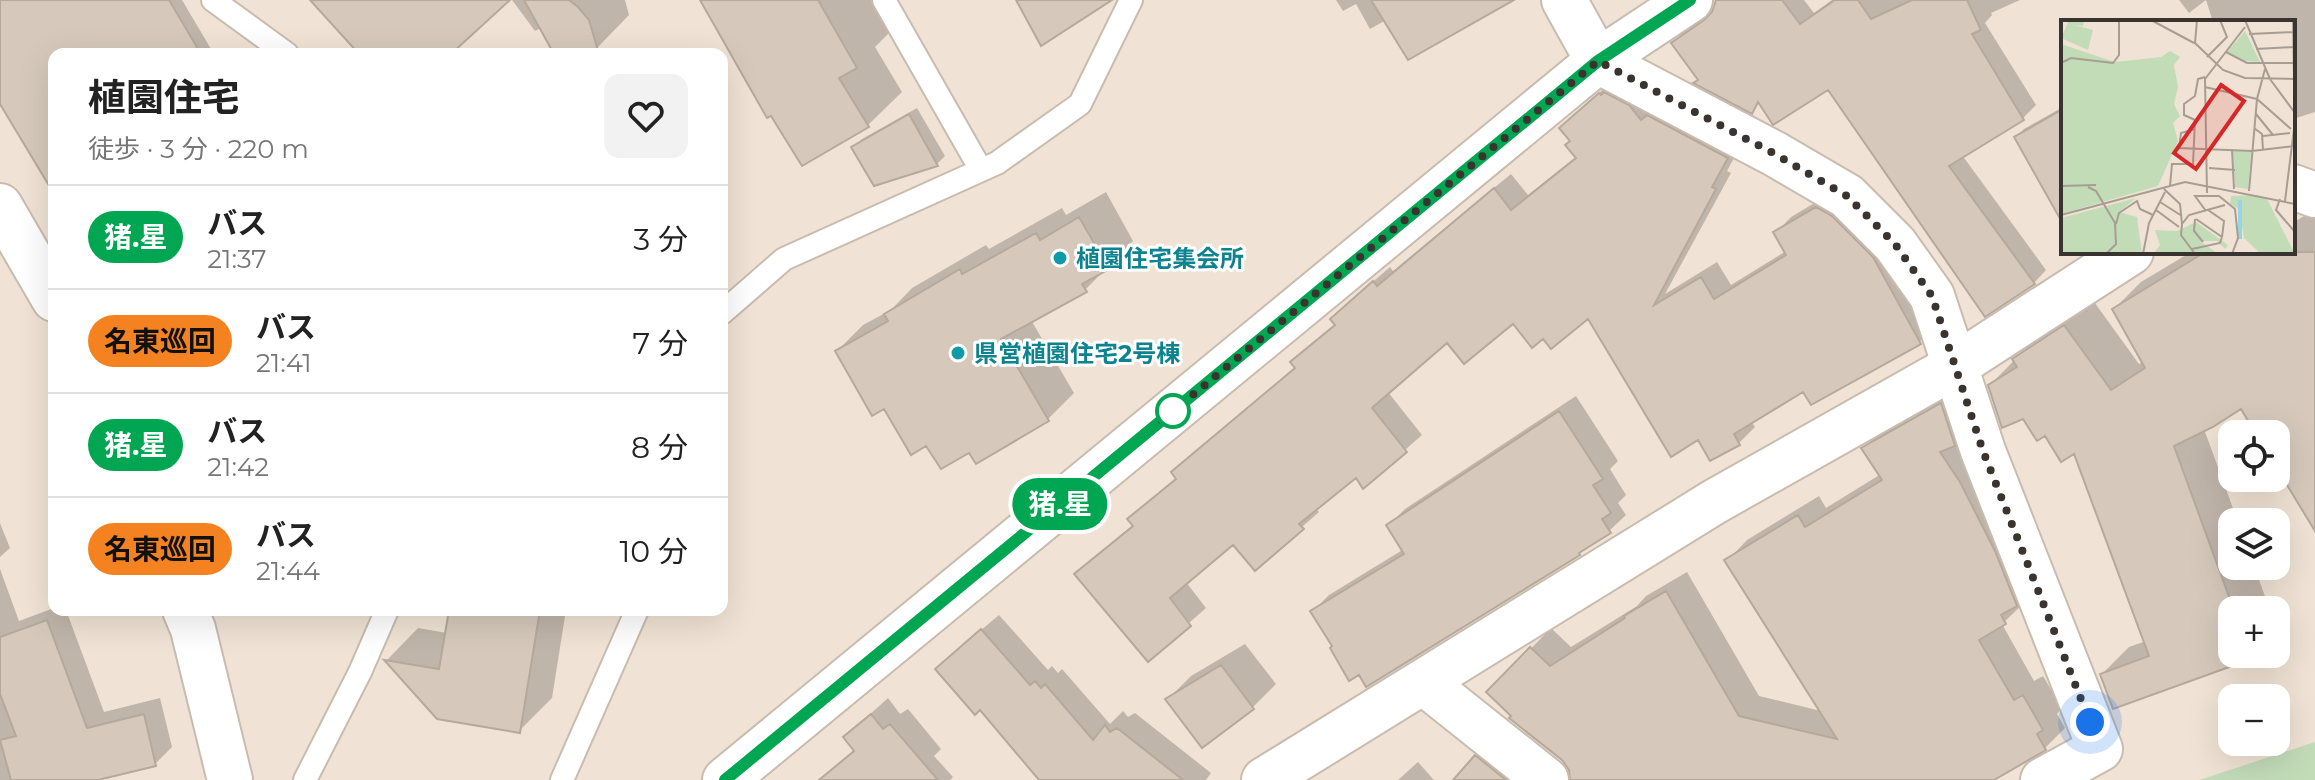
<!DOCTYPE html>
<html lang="ja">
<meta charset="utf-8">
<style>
body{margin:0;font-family:Montserrat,"Noto Sans JP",sans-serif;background:#f2f2f2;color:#222;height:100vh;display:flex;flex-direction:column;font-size:30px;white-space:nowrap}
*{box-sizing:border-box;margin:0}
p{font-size:26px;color:#767676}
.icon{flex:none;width:44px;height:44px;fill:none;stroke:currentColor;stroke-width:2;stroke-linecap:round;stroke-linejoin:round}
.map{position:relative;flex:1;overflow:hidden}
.details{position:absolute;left:48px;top:48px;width:680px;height:568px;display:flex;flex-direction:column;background:#fff;border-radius:16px;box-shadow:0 8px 32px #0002}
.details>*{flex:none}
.badge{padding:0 16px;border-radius:26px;font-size:28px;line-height:52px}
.fabs{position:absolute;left:2218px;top:420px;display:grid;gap:16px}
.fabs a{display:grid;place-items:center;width:72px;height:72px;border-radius:16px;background:#fff;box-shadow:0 8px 32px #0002;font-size:40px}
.you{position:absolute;width:40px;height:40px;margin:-20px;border:6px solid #fff;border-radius:50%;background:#1a73e8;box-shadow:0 0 0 12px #1a73e833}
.map>.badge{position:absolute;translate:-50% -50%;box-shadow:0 0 0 4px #fff}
.round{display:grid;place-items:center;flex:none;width:84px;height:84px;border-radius:16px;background:#f2f2f2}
.overview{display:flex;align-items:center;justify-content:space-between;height:136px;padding:0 40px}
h1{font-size:38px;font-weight:700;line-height:60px}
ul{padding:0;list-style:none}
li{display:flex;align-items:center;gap:24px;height:104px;padding:0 40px;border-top:2px solid #e0e0e0}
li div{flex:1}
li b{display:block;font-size:30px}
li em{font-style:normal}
li .badge{min-width:88px;font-weight:700;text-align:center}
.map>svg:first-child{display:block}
</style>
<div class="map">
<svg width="2315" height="780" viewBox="0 0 2315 780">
<rect width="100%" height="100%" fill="#f0e3d5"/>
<path fill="#c3dcb8" d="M2315,742V780H2199Z"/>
<path fill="#0003" d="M0,0H182L214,54H54V190L0,100Z
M512,0H625L629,15L597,48L586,54H556L541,28L535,31Z
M703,0H871L889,33L875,47L902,92L868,125L802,163Z
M1336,0H1501L1386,20L1370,29L1356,4L1343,11Z
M1721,0H1804L1814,13L1832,0H2020L1991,13L1992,15L1985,23L2036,105L2023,118L1962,155L2046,270L2034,283L1829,88L1760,102L1751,111L1700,79L1673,43L1686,30L1714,12Z
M2179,0H2315V112L2293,119V22H2213L2206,0L2189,13Z
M1616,78L1743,141L1727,171L1731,173L1665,294L1717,262L1731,285L1786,251L1776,233L1791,217L1833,192L1936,325L1920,341L1812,403L1804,390L1751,421L1755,427L1739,443L1711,458L1699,438L1589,316L1543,336L1513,321L1447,340L1388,392L1422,435L1364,486L1357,475L1315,508L1319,512L1255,568L1233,542L1186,582L1206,608L1148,659L1093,559L1134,524L1129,519L1177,477L1173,472L1189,457L1296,367L1292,362L1337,323L1348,303L1390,267L1393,271L1511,174L1528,195L1577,156L1572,141L1577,112Z
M2063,107V219L2016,137L2024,129Z
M917,108L945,156L937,164L853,147L862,139Z
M1106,192L1133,241L1085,290L1031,320L1074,393L1048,419L969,450L927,443L884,407L837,351L863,325L891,310L912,288L986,245L989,249L1062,208L1066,215Z
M2315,209V514L2276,463V434H2258L2241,407L2204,429L2238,522H2232V566H2254L2270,610H2232V654H2242L2233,663L2114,707L2102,674L2129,647L2146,641L2075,451L2024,417L1990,385L2042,332L2092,299L2139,364L2144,361L2114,309L2141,282L2191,252H2293V223Z
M1962,385L2025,602L2002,624L2034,681L2043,676L2062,708L2057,714L2065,728L2045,748L1990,780H1592L1514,716L1489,692L1551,628L1571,647L1637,606L1646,596L1687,572L1759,696L1821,711L1727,561L1747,540L1819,496L1826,508L1881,474L1864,448L1884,428Z
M1576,396L1618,461L1610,469L1626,495L1618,503L1626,515L1609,531L1579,554L1334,646L1313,611L1329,595L1404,549L1389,525L1405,509Z
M0,523L10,548L0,557Z
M0,569L19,621L54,608V610H66L104,712L160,698L172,747L155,764L92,780H0Z
M451,610H566L552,698L519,731L438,717L387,660L418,628L447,633Z
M999,615L1048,670L1052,666L1058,673L1062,669L1110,724L1123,711L1128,717L1135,713L1211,773L1206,780H1041L954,653Z
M1245,644L1276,684L1253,707L1203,745L1168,699L1191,676Z
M888,698L900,714L908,709L941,749L934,756L953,777L950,780H819L856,750L845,737Z
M1495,738L1528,780H1455L1476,757Z
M1418,762L1434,780H1398Z"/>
<path fill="#d6c9bc" stroke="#b5a99c" stroke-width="2" d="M0,0H169L201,54H54V194L0,104Z
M310,0H510L451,54H359Z
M524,0H569L578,7L589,20L599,54H554Z
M700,0H818L857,68L839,78L869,127L802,166L771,116L767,118Z
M1016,0H1112L1041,46Z
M1371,0H1514L1408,60Z
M1716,0H1782L1800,24L1835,0H1858L1871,19L1912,0H1967L1981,30L1972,34L2024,120L1949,166L2035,284L1985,317L1828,90L1773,125L1758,102L1752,114L1693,83L1698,80L1671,43L1704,20L1712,12Z
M1604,92L1629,105L1641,120L1647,115L1728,158L1712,187L1716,189L1654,305L1701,277L1714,299L1786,255L1773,232L1816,207L1832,216L1873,257L1921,344L1811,405L1803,392L1734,434L1740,445L1710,461L1698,440L1671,457L1588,319L1551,349L1543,339L1532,348L1513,324L1464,364L1447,343L1372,408L1407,452L1363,489L1356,478L1299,524L1304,529L1255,571L1233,545L1170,598L1191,626L1148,662L1074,574L1133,526L1127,519L1176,479L1171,472L1295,368L1290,362L1335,325L1330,319L1373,281L1377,286L1494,188L1511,210L1576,158L1565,145L1570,141L1559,128L1599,93L1601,95Z
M2063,109V224L2014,137Z
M909,114L938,166L874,186L851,147Z
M1079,217L1109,269L1082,284L1087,292L1001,339L1049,421L976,464L969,453L941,469L926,446L911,455L884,409L872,416L835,351L888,321L884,314L960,269L962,274L1036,233L1040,240Z
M2205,252H2315V531L2276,467V434H2256L2241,409L2213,427L2174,446L2232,605V666L2113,709L2100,674L2149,656L2074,454L2061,462L2045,436L2037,441L2023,419L2002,428L1988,385L2017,367L2012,359L2064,325L2111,390L2145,368L2112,309Z
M1941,403L1955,446L1940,452L1960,482L1995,551L2017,606L2001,615L2006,624L1979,640L2014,700L2023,695L2043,730L2037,734L2046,750L1994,780H1570L1569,770L1562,760L1509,718L1511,716L1486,692L1530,647L1550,666L1625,618L1624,616L1666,591L1739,716L1837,739L1724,560L1798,515L1805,527L1882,480L1861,448Z
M1559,411L1603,479L1593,485L1611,513L1602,519L1611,533L1579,553L1580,555L1366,687L1359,675L1349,681L1330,648L1332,646L1310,611L1404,554L1386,525Z
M449,610H540L520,733L437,719L384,660L439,669Z
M47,620L87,728L144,714L156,766L98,780H11L0,740L16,736L0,694V637Z
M981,629L1030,685L1035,681L1041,688L1045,684L1093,740L1105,725L1110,732L1117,728L1183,780H1039L980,710L975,715L935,669Z
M1221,665L1254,709L1202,748L1165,699Z
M871,714L883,729L890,724L938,780H819L854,751L843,737Z
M1475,755L1506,780H1453Z"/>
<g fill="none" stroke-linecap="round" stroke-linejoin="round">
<g stroke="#c8bcaf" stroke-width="26">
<path id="lane" d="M213,0L287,54
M884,0L981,170
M722,313L784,259L997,163L1080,104L1131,0
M305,780L360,672L387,610
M562,780L637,610"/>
</g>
<g stroke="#c8bcaf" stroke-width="48">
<path id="street" d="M1598,61L1775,154L1847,196L1895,244L1932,296L1983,451L2100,749L2043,780
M2293,187L2315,195
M0,206L54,299
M185,610L193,629L230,780
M1423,682L1546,780
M1264,780L1714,502L1955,366L2131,252"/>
</g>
<g stroke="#c8bcaf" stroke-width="48">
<path id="secondary" d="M1564,0L1598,61
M725,780L1598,61L1690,0"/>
</g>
<use href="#lane" stroke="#fff" stroke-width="22"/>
<use href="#street" stroke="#fff" stroke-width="44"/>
<use href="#secondary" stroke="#fff" stroke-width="44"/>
</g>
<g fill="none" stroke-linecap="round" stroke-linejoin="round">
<g stroke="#fff" stroke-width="18">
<path id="line" d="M725,780L1598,61L1690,0"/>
</g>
<use href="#line" stroke="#00a651" stroke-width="12"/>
<path stroke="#39342f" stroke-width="8" stroke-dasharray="0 14.4" d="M1173,411L1161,421L1598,61L1775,154L1847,196L1895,244L1932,296L1983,451L2090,722"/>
</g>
<g fill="#0f9aa8" stroke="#fff" stroke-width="3">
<circle cx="1060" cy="258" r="8"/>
<circle cx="958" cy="353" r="8"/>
</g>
<circle fill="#fff" stroke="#00a651" stroke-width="4" cx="1173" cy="411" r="16"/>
<g text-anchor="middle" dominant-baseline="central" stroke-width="6" stroke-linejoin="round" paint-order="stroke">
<g font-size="24" font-weight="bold" fill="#0d838f" stroke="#fff" text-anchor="start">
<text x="1076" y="258">植園住宅集会所</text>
<text x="974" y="353">県営植園住宅2号棟</text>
</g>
</g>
<g transform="translate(2061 20)">
<rect width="234" height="234" fill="#f0e3d5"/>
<path d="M8,0H23L22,6L14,5L32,10L27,30L0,18ZM184,11L199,42L183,41L166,32ZM0,24L54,42L100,37L109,31L119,37L113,45L117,67L113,84L119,96L112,103L117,121L97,166L0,194ZM172,131L190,132L187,169L174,167ZM195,175L206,179L234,234H200L183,218L178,189L169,184L170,176ZM75,178L58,192L76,197L81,234H0V198ZM135,202L167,225L164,229L156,221H139L156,233L171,234H92L99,225L94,210L116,211Z" fill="#c3dcb8"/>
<path fill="none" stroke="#99d5e0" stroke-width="4" d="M179,219V180"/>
<path fill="none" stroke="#a79d93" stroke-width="2" d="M90,0L133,23M136,0L134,23L162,50L184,58L234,59M184,0L209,59L234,93M232,0L233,59M188,14L233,12M195,29L234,27M165,32L186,43H234M146,37L166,17L159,0M0,43L10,38L52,43L58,35V0M144,67L196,79L230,109M195,94L212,115M193,108L201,114L202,130M134,109L120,113L118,128L191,131L234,126M202,116L229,113M171,129L173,169M148,148L174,150M0,166L35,165M109,166L111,144H132L134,100L123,95V84L134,76L137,59L144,57M27,167L35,171L54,203L55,224L45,234M103,169L119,184L121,204L128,195L164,185M188,171L196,79L204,49M146,173L144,59L184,7M219,179L215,190L234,212M224,181L234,101M99,182L121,196M95,190L118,207M147,190L163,201L161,217M145,191L134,176H158L174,189L177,218L171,234M0,195L124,162L234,184M134,199L133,211L142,222M135,199L161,217M55,204L58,193L76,181L79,189L92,195M121,204L120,215L134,234M131,229L159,223L161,217M82,234L88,203L104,172"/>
<path fill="#d62828" fill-opacity="0.15" stroke="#d62828" stroke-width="4" d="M160,65L183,81L135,149L113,133Z"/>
<rect width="234" height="234" fill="none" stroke="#39342f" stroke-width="4"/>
</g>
</svg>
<div class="fabs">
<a><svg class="icon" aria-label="locate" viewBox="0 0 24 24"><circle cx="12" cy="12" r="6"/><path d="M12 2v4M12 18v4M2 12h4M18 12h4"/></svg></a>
<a><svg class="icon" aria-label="layers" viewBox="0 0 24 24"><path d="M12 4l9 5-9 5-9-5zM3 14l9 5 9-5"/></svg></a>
<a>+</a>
<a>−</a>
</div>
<div class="you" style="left:2090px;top:722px"></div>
<b class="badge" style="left:1060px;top:504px;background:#00a651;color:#fff">猪.星</b>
<section class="details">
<div class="overview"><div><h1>植園住宅</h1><p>徒歩 · 3 分 · 220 m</p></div><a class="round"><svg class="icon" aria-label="heart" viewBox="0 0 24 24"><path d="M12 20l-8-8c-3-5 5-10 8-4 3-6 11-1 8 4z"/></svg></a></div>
<ul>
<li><span class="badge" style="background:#00a651;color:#fff">猪.星</span><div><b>バス</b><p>21:37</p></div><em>3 分</em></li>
<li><span class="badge" style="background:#f58220;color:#111">名東巡回</span><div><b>バス</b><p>21:41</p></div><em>7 分</em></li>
<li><span class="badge" style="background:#00a651;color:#fff">猪.星</span><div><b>バス</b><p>21:42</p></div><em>8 分</em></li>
<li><span class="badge" style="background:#f58220;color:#111">名東巡回</span><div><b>バス</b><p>21:44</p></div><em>10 分</em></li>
</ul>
</section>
</div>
